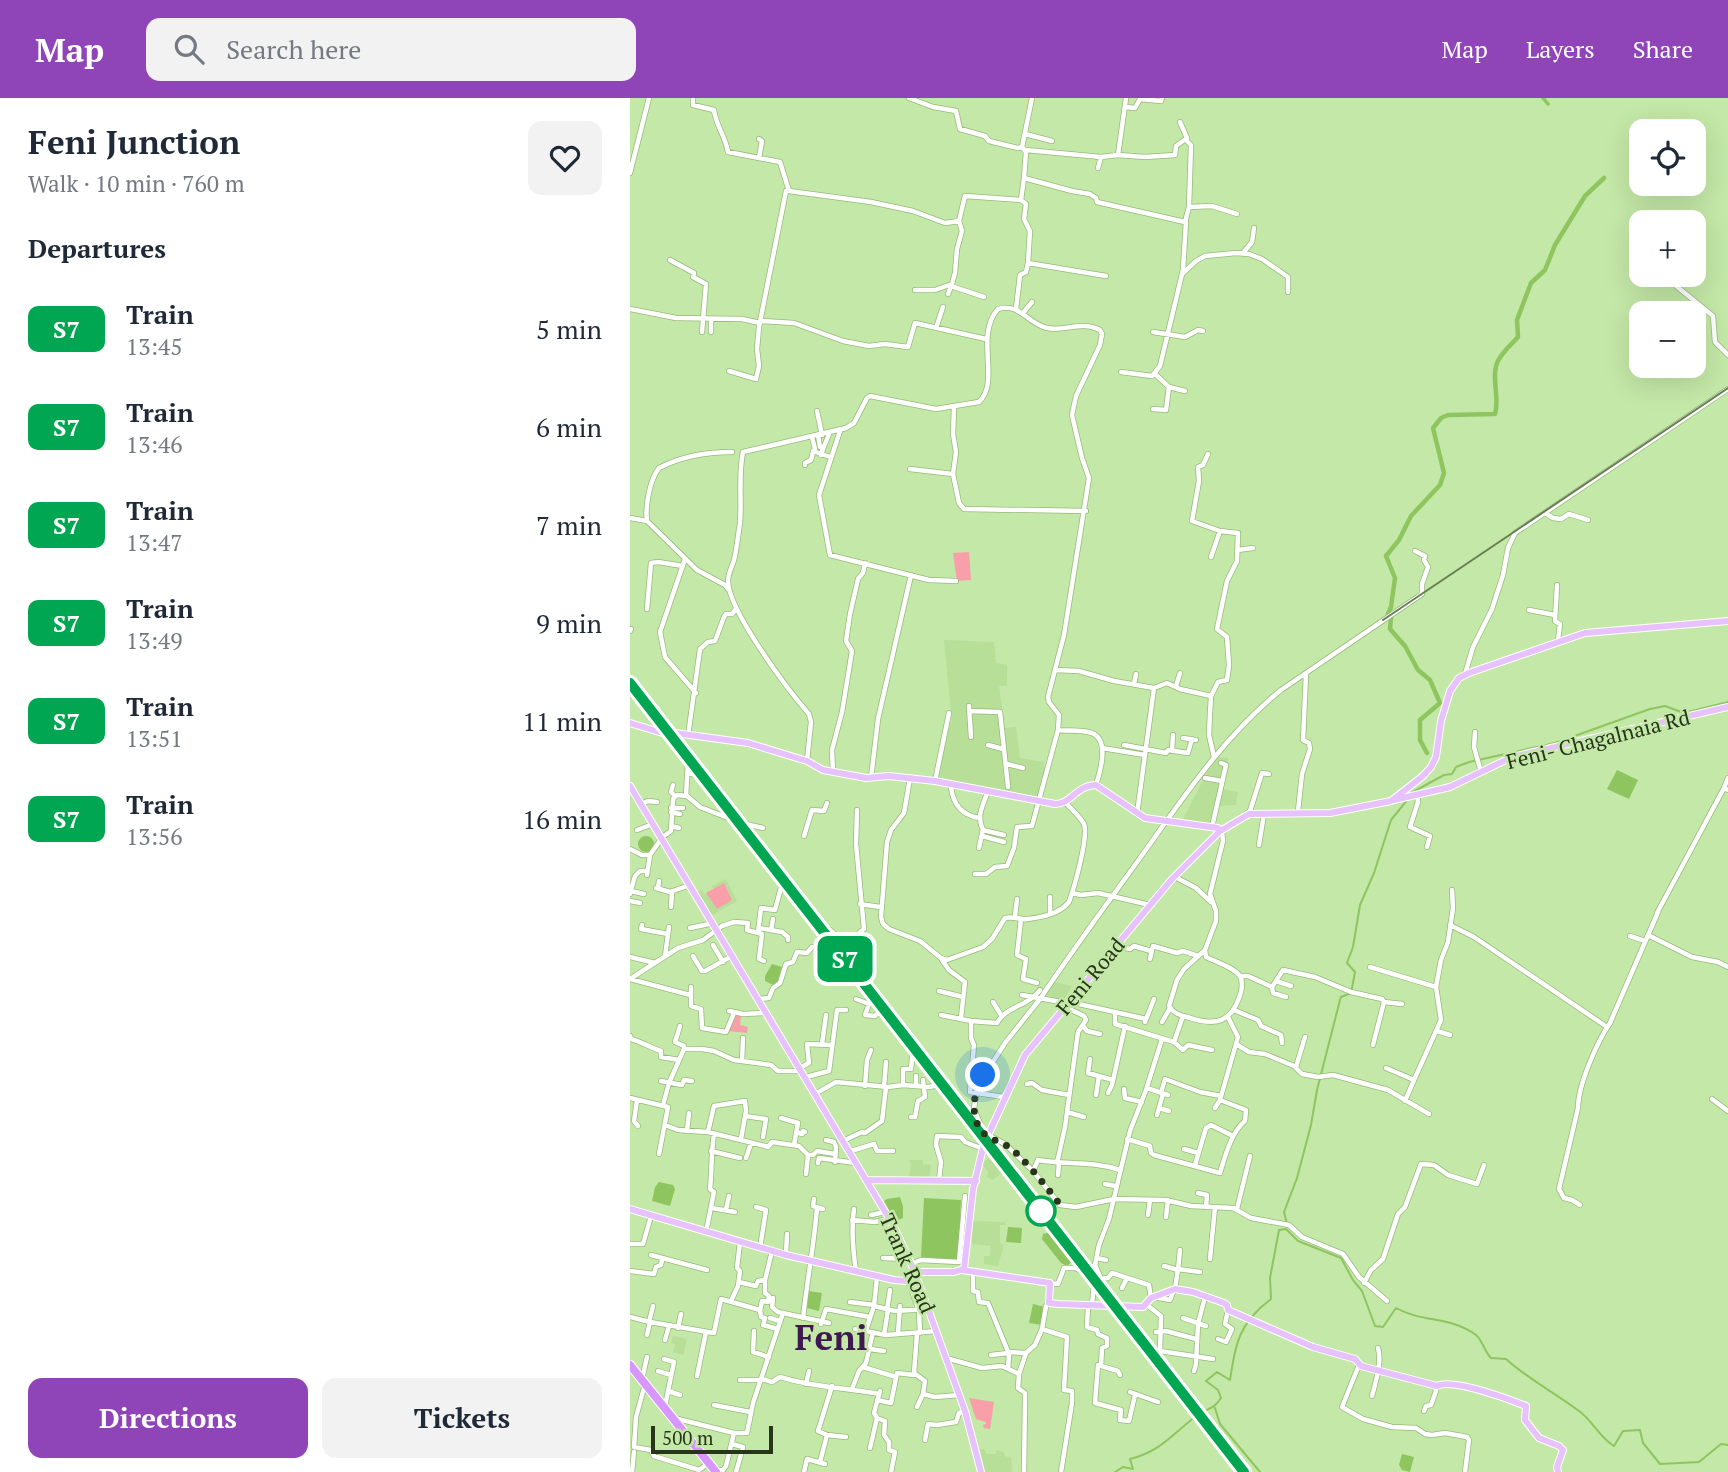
<!DOCTYPE html>
<meta charset="utf-8">
<style>
body{margin:0;font-family:"PT Serif",serif;background:#f2f2f3;color:#1f2937;height:100vh;display:flex;flex-direction:column;font-size:26px;white-space:nowrap}
*{box-sizing:border-box;margin:0}
p{font-size:23px;color:#747a83}
.icon{flex:none;width:38px;height:38px;fill:none;stroke:currentColor;stroke-width:2;stroke-linecap:round;stroke-linejoin:round}
.map{position:relative;flex:1;overflow:hidden}
.drawer{display:flex;flex-direction:column;background:#fff;width:630px}
.drawer>*{flex:none}
.badge{padding:0 14px;border-radius:10px;font-size:24px;line-height:46px}
.controls{position:absolute;left:999px;top:21px;display:grid;gap:14px}
.controls a{display:grid;place-items:center;width:77px;height:77px;border-radius:14px;background:#fff;box-shadow:0 7px 28px #0002;font-size:35px}
.scale{position:absolute;left:21px;bottom:18px;width:122px;box-sizing:border-box;padding-left:7px;border:4px solid #27351b;border-top:0;font-size:19px;line-height:24px;white-space:nowrap;color:#27351b;-webkit-text-stroke:5px #c4e8a7;paint-order:stroke}
.you{position:absolute;width:35px;height:35px;margin:-18px;border:5px solid #fff;border-radius:50%;background:#1a73e8;box-shadow:0 0 0 10px #1a73e833}
.map>.badge{position:absolute;translate:-50% -50%;box-shadow:0 0 0 4px #fff}
h2{padding:0 28px;font-size:26px;line-height:63px}
.round{display:grid;place-items:center;flex:none;width:74px;height:74px;border-radius:14px;background:#f2f2f3}
.head{display:flex;align-items:center;justify-content:space-between;height:119px;padding:0 28px}
h1{font-size:33px;font-weight:700;line-height:52px}
.action{display:flex;gap:14px;margin-top:auto;padding:14px 28px}
.action a{flex:1;height:80px;border-radius:14px;background:#8f45b7;color:#fff;font-size:28px;font-weight:700;line-height:80px;text-align:center}
.action a+a{background:#f2f2f3;color:#1f2937}
ul{padding:0;list-style:none}
li{display:flex;align-items:center;gap:21px;height:98px;padding:0 28px}
li div{flex:1}
li b{display:block;font-size:26px}
li em{font-style:normal}
li .badge{min-width:77px;font-weight:700;text-align:center}
header{display:flex;align-items:center;gap:42px;box-sizing:border-box;height:98px;padding:0 35px;background:#8f45b7;color:#fff}
header strong{font-size:33px}
nav{display:flex;gap:38px;margin-inline-start:auto;font-size:24px}
.search{width:490px;height:63px;background:#f2f2f3;display:flex;align-items:center;gap:18px;box-sizing:border-box;padding:0 24px;border-radius:14px;color:#747a83;font-size:26px}
main{display:flex;flex:1;min-height:0}
.map>svg:first-child{display:block}
</style>
<header>
<strong>Map</strong>
<div class="search"><svg class="icon" aria-label="search" viewBox="0 0 24 24"><circle cx="10" cy="10" r="6"/><path d="M15 15l6 6"/></svg>Search here</div>
<nav><a>Map</a><a>Layers</a><a>Share</a></nav>
</header>
<main>
<section class="drawer">
<div class="head"><div><h1>Feni Junction</h1><p>Walk · 10 min · 760 m</p></div><a class="round"><svg class="icon" aria-label="heart" viewBox="0 0 24 24"><path d="M12 20l-8-8c-3-5 5-10 8-4 3-6 11-1 8 4z"/></svg></a></div>
<h2>Departures</h2>
<ul>
<li><span class="badge" style="background:#00a651;color:#fff">S7</span><div><b>Train</b><p>13:45</p></div><em>5 min</em></li>
<li><span class="badge" style="background:#00a651;color:#fff">S7</span><div><b>Train</b><p>13:46</p></div><em>6 min</em></li>
<li><span class="badge" style="background:#00a651;color:#fff">S7</span><div><b>Train</b><p>13:47</p></div><em>7 min</em></li>
<li><span class="badge" style="background:#00a651;color:#fff">S7</span><div><b>Train</b><p>13:49</p></div><em>9 min</em></li>
<li><span class="badge" style="background:#00a651;color:#fff">S7</span><div><b>Train</b><p>13:51</p></div><em>11 min</em></li>
<li><span class="badge" style="background:#00a651;color:#fff">S7</span><div><b>Train</b><p>13:56</p></div><em>16 min</em></li>
</ul>
<div class="action"><a>Directions</a><a>Tickets</a></div>
</section>
<div class="map">
<svg width="1098" height="1374" viewBox="0 0 1098 1374">
<rect width="100%" height="100%" fill="#c4e8a7"/>
<path fill="#b7df98" d="M314,542L364,544L366,565L377,567V588H369L375,630L386,629L390,660L414,664L413,668L416,670L409,701L359,690L306,682L317,625L322,624Z
M585,659L598,660L592,691L608,694L606,707L588,708L583,727L552,723Z
M96,781L107,803L82,817L68,794L72,793L75,797L83,792L82,788Z
M424,884L442,888L434,902L415,897Z
M359,1060L371,1075L363,1082L357,1079L358,1074L352,1066Z
M279,1062H293V1066L301,1067L299,1081L279,1080L281,1065Z
M341,1123L375,1124V1127H370V1145L374,1147L368,1168L354,1166V1158H360L361,1148L342,1146Z
M43,1238L57,1241L53,1257L43,1254L45,1246L41,1245Z
M350,1351H354L356,1356H366V1352L374,1354L375,1358L381,1360L382,1374H355Z"/>
<path fill="#f89faa" d="M339,454L341,482L327,483L323,455Z
M94,785L102,802L87,811L76,795Z
M105,916L111,917L110,927L118,929L117,935L98,933Z
M339,1300L364,1304L360,1331L354,1330L353,1327L356,1326V1324L346,1321Z"/>
<path fill="#8fc55f" d="M987,672L1008,682L999,701L977,691Z
M8 746a8 8 0 1 1 16 0a8 8 0 1 1-16 0Z
M142,866L152,869L147,886L143,887L135,883V878Z
M29,1084L43,1087L45,1091L40,1108L22,1103L25,1089Z
M270,1099L273,1108V1120L265,1123L254,1103L257,1101Z
M294,1100L331,1102L328,1162L291,1159Z
M378,1129L392,1130L391,1145L376,1144Z
M421,1134L443,1163L437,1168L431,1165L412,1141L413,1136Z
M179,1193L192,1195L189,1213L177,1210Z
M403,1206L415,1209L412,1227L399,1225Z
M772,1356L784,1359L780,1374L772,1372L769,1367Z"/>
<g fill="none" stroke-linecap="round" stroke-linejoin="round">
<path stroke="#8fc55f" stroke-width="2" d="M781,695L814,677L822,676L826,669L839,664L925,645L1020,611L1035,608L1054,615L1098,604
M302,976L309,985
M313,990L352,1040
M657,1126L654,1114L667,1080L681,1027L687,992L710,902L711,899L721,895L725,874L717,865L723,849L730,807L744,775L761,722L778,701
M585,1310L590,1326L630,1374
M485,1374L493,1369L503,1371L500,1361C531,1354 545,1333 569,1316C580,1309 583,1312 591,1300L588,1292L576,1283L587,1274L600,1282C606,1244 609,1225 641,1201L640,1180L649,1132L656,1131L668,1143L711,1160L723,1182L732,1193L745,1228L753,1229L766,1210C793,1225 820,1218 846,1237C853,1243 854,1253 861,1260L876,1261C898,1281 925,1295 949,1313C963,1323 969,1339 984,1348L993,1333L1010,1332L1013,1345L1030,1366L1069,1364L1091,1346L1098,1347"/>
<path stroke="#8fc55f" stroke-width="3.5" d="M913,0L918,6"/>
<path stroke="#8fc55f" stroke-width="4.5" d="M797,655L790,642V622L810,605L800,582L788,572L775,548L760,531L761,520L758,516L761,509L765,480L756,458L769,442L781,418L810,387L814,375L803,330L811,320L818,317L865,316C870,300 861,281 867,265C871,255 881,247 888,239L887,222L901,185L915,172L925,147L955,98L974,80"/>
<g stroke="#97ba7b" stroke-width="6">
<path id="minor" d="M63,0V7L84,12C86,28 95,37 98,54L150,64L159,93L241,104L283,113L315,125L329,123
M279,0L303,9L326,13L330,31L355,38L359,43L388,50L392,49L402,0
M496,0L488,57L515,59L545,57L546,48L557,40L550,24
M496,9L505,10L510,1L531,3L532,0
M395,36L422,43
M129,41L132,43L129,60
M392,49L396,54L394,80L442,93L460,96L466,100L467,104L555,124L559,109L561,47L556,42
M396,52L471,59L488,57
M468,70L471,59
M0,75L19,0
M394,80L391,102L396,106L394,121L400,133L398,165L476,178
M559,109L582,108L607,116
M1040,124H1041
M613,155L622,144L624,130
M40,162L64,175L63,179L76,186L72,234
M552,176L566,163L575,158L606,155L619,156L632,161L658,179V194
M1041,177L1045,187L1083,218L1085,244L1098,257
M285,192H305L322,186L325,175L327,151L332,133L329,123L335,98L391,102
M318,196L321,188L354,199
M0,211L46,220L112,221L130,225
M386,211L390,177L396,174L398,165
M393,215L402,204
M131,223L164,225L213,243L239,248L255,246L278,249L285,225L356,241
M306,230L313,209
M81,234V221
M523,234L555,239L568,232L573,233
M99,273L126,281L129,268L127,251L129,229L156,93
M491,274L522,278L530,268L553,172L556,123
M525,276L539,289L555,293
M324,310L323,336L326,354L323,376L329,405L334,411L456,413
M523,311L536,312L539,289
M187,313L192,337
M210,333L189,397L200,457L299,482L326,483
M188,337L190,349L193,351L191,357
M182,339L185,351L183,353L200,359
M193,351L199,336
M578,356L573,367L568,369L569,383L562,423L590,433
M175,367V365L181,362L183,354
M280,371L323,376
M915,415L923,420L931,421L939,416L958,422
M0,420L17,423
M607,452L623,450
M581,459L590,433L608,435L607,463L597,483L587,531L597,539L599,567L597,582L588,584L581,598L580,615L579,637L584,659
M55,461L30,534L35,559L66,595
M927,487L925,523L930,526L928,543
M98,491L95,487L67,472L17,423C15,408 20,381 29,370C52,358 77,354 102,354
M17,511L21,465L28,464L53,468
M899,512L925,517
M0,533L1,531
M425,572L449,573L484,583L524,590L537,585L550,591L581,598
M835,576L843,549L862,511L873,477L878,450L885,435L1098,291
M504,586L506,576
M546,588L550,575
M339,608L341,639
M339,613L370,614L378,689
M428,632C439,633 452,632 462,635C480,642 470,674 466,687
M845,634L844,649L851,674
M39,637L58,663L56,698
M58,638L70,551L78,544L85,543L94,519L96,516H102L106,511
M553,640L566,642
M358,647L373,651
M494,647L536,655L538,652L558,655L562,641
M472,650L515,657
M542,652L543,637
M177,663L181,624L179,616C158,592 98,512 98,483C98,475 102,469 104,462C107,450 108,437 110,425C112,401 108,377 113,354L216,330L224,325L237,300L240,298L306,311L349,304C371,283 344,238 368,211C389,204 398,226 417,230C435,234 451,222 470,232L472,236L470,247L446,298L442,317L452,360L459,380L434,537L418,599L419,604L429,617L428,632L402,728L387,729L384,750L377,768L365,769L356,776H345
M377,666L393,670
M203,673L202,652L212,614L222,553L216,543L220,516L228,481L233,475L235,465
M58,675L70,678
M241,680L248,621L281,477
M280,680L274,715L261,732L257,744L251,819L253,826L259,831L290,843L311,860L317,862L353,849L362,841L375,820C384,818 389,822 398,821C413,819 429,816 439,804C444,790 459,738 454,726C450,718 441,711 435,704
M575,680L592,683
M1098,680L1094,690L1098,692
M305,683L319,615
M43,687L41,694L44,697
M321,689C323,706 331,717 349,720
M358,693C353,707 346,718 353,732L374,737
M787,696L788,704L780,729L800,738L797,749
M11,706L18,703L27,704
M41,710H53
M668,713L672,676L680,651L679,645L673,642L676,576
M41,714L50,716
M507,716L524,590
M616,716L620,713L632,675L639,676
M41,728L49,730
M582,729L596,667L591,665
M7,732L23,726
M174,738L182,712L194,713L197,705
M352,738L374,744
M31,740L41,733L43,701L47,697L57,698L70,709L111,725L133,730
M629,747L634,716
M349,750L353,731
M0,751L12,757H20
M17,777L20,757L31,741
M545,779L566,790L581,804
M26,790L40,794L60,787
M28,790L29,783
M1,793L14,796
M442,795L451,797L468,795L520,807
M0,796L5,778L10,773H17
M420,799V816
M0,803L10,805
M230,806L250,809
M41,809L42,794
M1027,815L1094,690
M385,818L387,801
M391,821L387,857L396,861L393,881L407,885
M12,827L11,831L38,836
M820,827L844,839L977,929
M60,830L79,826L80,822
M129,830L152,834L158,839V842
M141,832L143,821
M128,835L132,836L129,861L134,863
M1018,837L1062,859L1088,864L1098,869
M1000,838L1015,843
M83,847L93,864
M487,848L500,851L504,848L521,853
M575,852L576,859C586,864 603,869 610,878C613,883 612,889 611,894C602,925 586,929 557,919C549,917 543,915 539,908L547,882L554,871L575,852L586,823V813L580,796L593,743L592,733
M35,858L39,829
M63,858L72,873H75L102,858
M0,859L25,865
M520,861L523,848L547,855L553,853L568,858
M312,862L319,872L335,884L331,920
M740,869L806,889
M610,878H618L642,889L643,895L656,899
M0,881L48,850L73,842L92,828L104,824L118,825L117,832L128,835L131,810L145,812L153,782
M0,881L60,897
M646,883L661,888
M61,889V908L71,911L72,930L96,934L104,915
M642,889L653,872L685,879L721,894L752,901L754,904L743,947
M309,893L333,899
M392,897L437,905
M128,901L139,900L143,890L150,885L156,866L163,864L167,854L177,855L182,849H186C189,840 190,835 200,832L213,844L229,843L230,834L234,831L226,746L227,712
M226,901L239,906L235,917L245,918L247,916L256,915
M363,904L371,917
M440,904L516,921
M754,904L772,906
M604,912L628,922L631,928L651,937L652,945
M99,913L113,916L136,915
M485,915V926L544,944L553,952L558,947L582,952
M311,917L341,923V940L344,947L340,994L374,999
M341,923L367,925C376,908 399,908 410,892
M515,924L524,901
M532,924L540,910
M453,928L457,933L470,936
M807,933L820,937
M0,938L1,941C12,944 19,949 31,953V959L49,962
M544,944L553,918
M192,946L196,917
M606,946L619,954L635,956L664,968L672,976L688,979L703,977L758,992L799,1016
M54,951H72L84,953L104,962L141,967L148,973H171
M460,961L458,975L483,982
M112,963L113,940
M666,969L675,939
M170,970L179,965L177,946L201,947
M756,970L784,982L775,1003
M176,979L199,973L207,912H216
M784,982L811,922L806,889L811,862L818,844L823,810L822,792
M31,983L52,987L54,982L62,983
M397,986L402,985L412,992L439,997
M273,987V971H281L283,951
M235,988L237,962L241,952
M286,988V978
M254,989L256,964
M517,990L538,997
M494,991L495,1000L512,1004
M478,995L482,987L495,928
M531,995L535,981L570,994L591,998
M185,996L206,984L258,989L273,987L298,989L312,987
M466,997L469,978
M0,1000L38,1009L29,1056
M1082,1001L1098,1013
M7,1002L4,1023L8,1028
M33,1007L39,985L54,951V948L45,944L50,928
M529,1010L539,1013
M585,1010L590,1002L608,939L598,919
M437,1014L454,1019
M527,1017L533,996
M115,1018L136,1021L133,1039
M281,1019H285L288,1003L295,999L293,982
M151,1020L168,1025L164,1047
M35,1027L48,1032L78,1034L135,1048L138,1049L142,1044L169,1048L178,1057H183L187,1053L205,1056
M57,1033L59,1015
M78,1034L84,1008L115,1003L116,1013L111,1041
M166,1034L172,1036L173,1033L175,1034
M497,1041L520,1048L521,1055L524,1057L590,1075C595,1058 602,1033 615,1023L616,1012L590,1002
M196,1042L204,1044L206,1049L205,1064
M215,1042L232,1034L235,1035L252,1023L256,989
M554,1051L568,1055
M81,1053L110,1060
M221,1053L244,1046L247,1053H263
M116,1060L121,1045
M188,1065L189,1060L226,1065
M427,1065L435,1029L448,934L456,922L454,918L435,909
M565,1067L576,1030L581,1027L603,1038
M490,1072C463,1063 436,1067 408,1062L403,1073L375,1046L354,1035L344,1011L347,989L375,945L410,901C442,853 476,807 510,760C553,700 593,639 651,592L792,496V486L798,469L794,462L795,458L785,453
M403,1073L430,1107L446,1109L484,1101L536,1102L561,1108L603,1110L621,1120L659,1127L672,1139L713,1156L729,1179L757,1203
M176,1076L178,1057
M428,1077L429,1065
M309,1082L311,1064L306,1047L307,1038L331,1039L335,1044L353,1051
M475,1086L485,1088
M568,1095L577,1097L576,1109
M184,1101L183,1108L193,1111
M950,1107L942,1102L934,1100L929,1091L948,1010C948,987 967,944 980,925L1028,814
M126,1109L136,1112L130,1150
M82,1110L105,1114
M224,1111C221,1131 223,1153 226,1173
M607,1111L620,1058
M96,1112L99,1098
M241,1117L255,1114
M518,1117L520,1102
M536,1119L538,1102
M222,1122L245,1124L259,1121
M76,1134L84,1094L80,1091C82,1072 81,1055 84,1036
M0,1146H13L21,1118
M21,1157L77,1172
M156,1157L157,1136
M253,1160L279,1161
M467,1160L476,1162
M580,1161L585,1109
M283,1165L291,1162L329,1164L335,1098
M534,1168L548,1172L550,1152
M0,1173L24,1176L26,1169L31,1167L32,1162
M343,1175V1193L348,1194L349,1204L358,1205L379,1256L378,1271
M471,1181L465,1167L469,1147L479,1121L500,1033L516,992L532,941
M109,1184L126,1188L128,1183L135,1182L142,1153
M420,1185L428,1186L434,1170H446L449,1172
M734,1185L741,1172L753,1161L768,1116L775,1109L791,1066L804,1067L818,1077L847,1086L854,1067
M492,1190L497,1180
M545,1191L548,1171L570,1174
M282,1193L289,1213L290,1235
M524,1199L540,1202L544,1192
M143,1200L142,1209L148,1214L199,1225
M101,1203L108,1188L110,1173L107,1170L110,1144
M220,1204L244,1207
M462,1207L464,1186L469,1181L478,1180L482,1175L519,1187L521,1200
M517,1207L531,1218L530,1253L583,1261
M244,1208L265,1213L298,1211
M458,1208L457,1229L467,1232L468,1236L477,1240V1248L472,1250L471,1268
M257,1212L260,1192
M130,1213L132,1203L138,1204L139,1198L135,1195V1182
M0,1219L20,1224L84,1235L91,1201L130,1212L131,1219L135,1220L133,1227L148,1231
M140,1220L150,1223
M173,1220C177,1183 184,1147 187,1110
M553,1220L576,1228
M19,1224L23,1208
M191,1226L196,1211L240,1219
M48,1230L51,1216
M225,1231L256,1237L306,1233
M412,1231L416,1208L419,1205
M236,1232L244,1208L247,1179
M124,1233L123,1254L139,1259
M526,1234L536,1233L566,1241
M268,1235L270,1208
M287,1235L284,1275L295,1283L293,1296L287,1309
M17,1237L20,1224
M254,1237L258,1212
M588,1241L596,1244L602,1231L595,1226L598,1212
M35,1242L39,1228
M240,1251L254,1253
M379,1254L396,1255
M361,1257L379,1255
M316,1260L352,1270L372,1268L389,1276L388,1290L395,1295V1300L394,1374
M34,1261L44,1264L35,1308
M729,1267L712,1309L733,1321L762,1329L786,1330L795,1336L802,1337L815,1335L837,1339L839,1342L835,1374
M233,1269L266,1279
M28,1273L41,1277
M564,1273L566,1266L568,1226L575,1199
M389,1276L396,1255L405,1247L412,1231L437,1239L434,1292L442,1293V1305L431,1374
M490,1277L488,1273L468,1267L465,1305L491,1312L490,1322L499,1323L505,1297
M67,1278L76,1234
M12,1281L17,1259
M132,1281L142,1284L150,1279C182,1289 216,1290 249,1296
M110,1282H132
M176,1286L179,1273
M202,1288L188,1333L197,1337L216,1339
M14,1290L6,1319L4,1349L21,1352L24,1358L69,1372L76,1367
M222,1291L229,1273L236,1265L243,1234
M38,1293L50,1297
M500,1294L528,1304
M293,1296L305,1299L329,1297
M742,1298C746,1283 752,1264 748,1250
M247,1302L261,1305L267,1275L284,1277
M84,1307L120,1314
M794,1313L796,1308L801,1307L806,1293L805,1288
M44,1320L104,1335H117L123,1305L153,1215
M247,1320L255,1323L254,1337L259,1344V1352L265,1354L261,1374
M295,1342L298,1326L307,1327L326,1324L329,1315L335,1313
M102,1346L113,1349L106,1374
M240,1350L247,1320L244,1315L250,1293
M190,1364L197,1337
M86,1373L93,1372L96,1368L104,1335
M2,1374L4,1354
M174,1374L177,1361L195,1366"/>
</g>
<g stroke="#fff" stroke-width="8">
<path id="major" d="M0,625L39,637L45,635L118,645L177,663L193,672L236,680L259,678L305,683L425,706C441,706 447,687 466,687L515,720L588,730
M0,688L263,1127L284,1172L335,1313L351,1374
M764,702L820,689L882,659L1098,609
M592,732L619,716L700,715L761,703L793,678L801,669L806,659L811,623L820,593L829,580L839,575L955,535L1098,523
M236,1082L346,1083
M0,1111L156,1157L264,1182L288,1184
M332,1172L420,1185L419,1205L428,1206L513,1209L521,1200L545,1191L563,1194L594,1205L597,1207L598,1212L683,1249L725,1261L731,1268L807,1288C822,1280 879,1301 896,1308L895,1322L909,1340L929,1348L933,1352L927,1369L928,1374
M285,1174H324L334,1171L343,1091L354,1046L395,957L542,781L588,735"/>
</g>
<g stroke="#fff" stroke-width="10">
<path id="highway" d="M0,1267L86,1374"/>
</g>
<use href="#minor" stroke="#fff" stroke-width="4.5"/>
<use href="#major" stroke="#e8c1ff" stroke-width="6"/>
<use href="#highway" stroke="#d897ff" stroke-width="8"/>
<path stroke="#677e54" stroke-width="2" d="M753,522L1098,290
M0,582L618,1374"/>
<g stroke="#97ba7b" stroke-width="6" stroke-linecap="butt">
<path id="minor-bridge" d="M404,1107L408,1104"/>
</g>
<use href="#minor-bridge" stroke="#fff" stroke-width="4.5"/>
</g>
<g fill="none" stroke-linecap="round" stroke-linejoin="round">
<g stroke="#fff" stroke-width="16">
<path id="line" d="M0,585L614,1374"/>
</g>
<use href="#line" stroke="#00a651" stroke-width="10"/>
<path stroke="#27351b" stroke-width="7" stroke-dasharray="0 12.6" d="M353,977C343,994 338,1024 357,1038C366,1044 376,1045 385,1054C401,1069 415,1087 428,1104L411,1113"/>
</g>
<circle fill="#fff" stroke="#00a651" stroke-width="3.5" cx="411" cy="1113" r="14"/>
<g text-anchor="middle" dominant-baseline="central" stroke-width="5" stroke-linejoin="round" paint-order="stroke">
<g font-size="21" fill="#27351b" stroke="#c4e8a7">
<text transform="translate(968 641) rotate(-14)">Feni- Chagalnaia Rd</text>
<text transform="translate(460 878) rotate(-50)">Feni Road</text>
<text transform="translate(278 1165) rotate(66)">Trank Road</text>
</g>
<g font-size="35" font-weight="bold" fill="#3d194f" stroke="#c4e8a7">
<text x="201" y="1239">Feni</text>
</g>
</g>
</svg>
<div class="controls">
<a><svg class="icon" aria-label="locate" viewBox="0 0 24 24"><circle cx="12" cy="12" r="6"/><path d="M12 2v4M12 18v4M2 12h4M18 12h4"/></svg></a>
<a>+</a>
<a>−</a>
</div>
<div class="scale">500 m</div>
<div class="you" style="left:353px;top:977px"></div>
<b class="badge" style="left:215px;top:861px;background:#00a651;color:#fff">S7</b>
</div>
</main>
